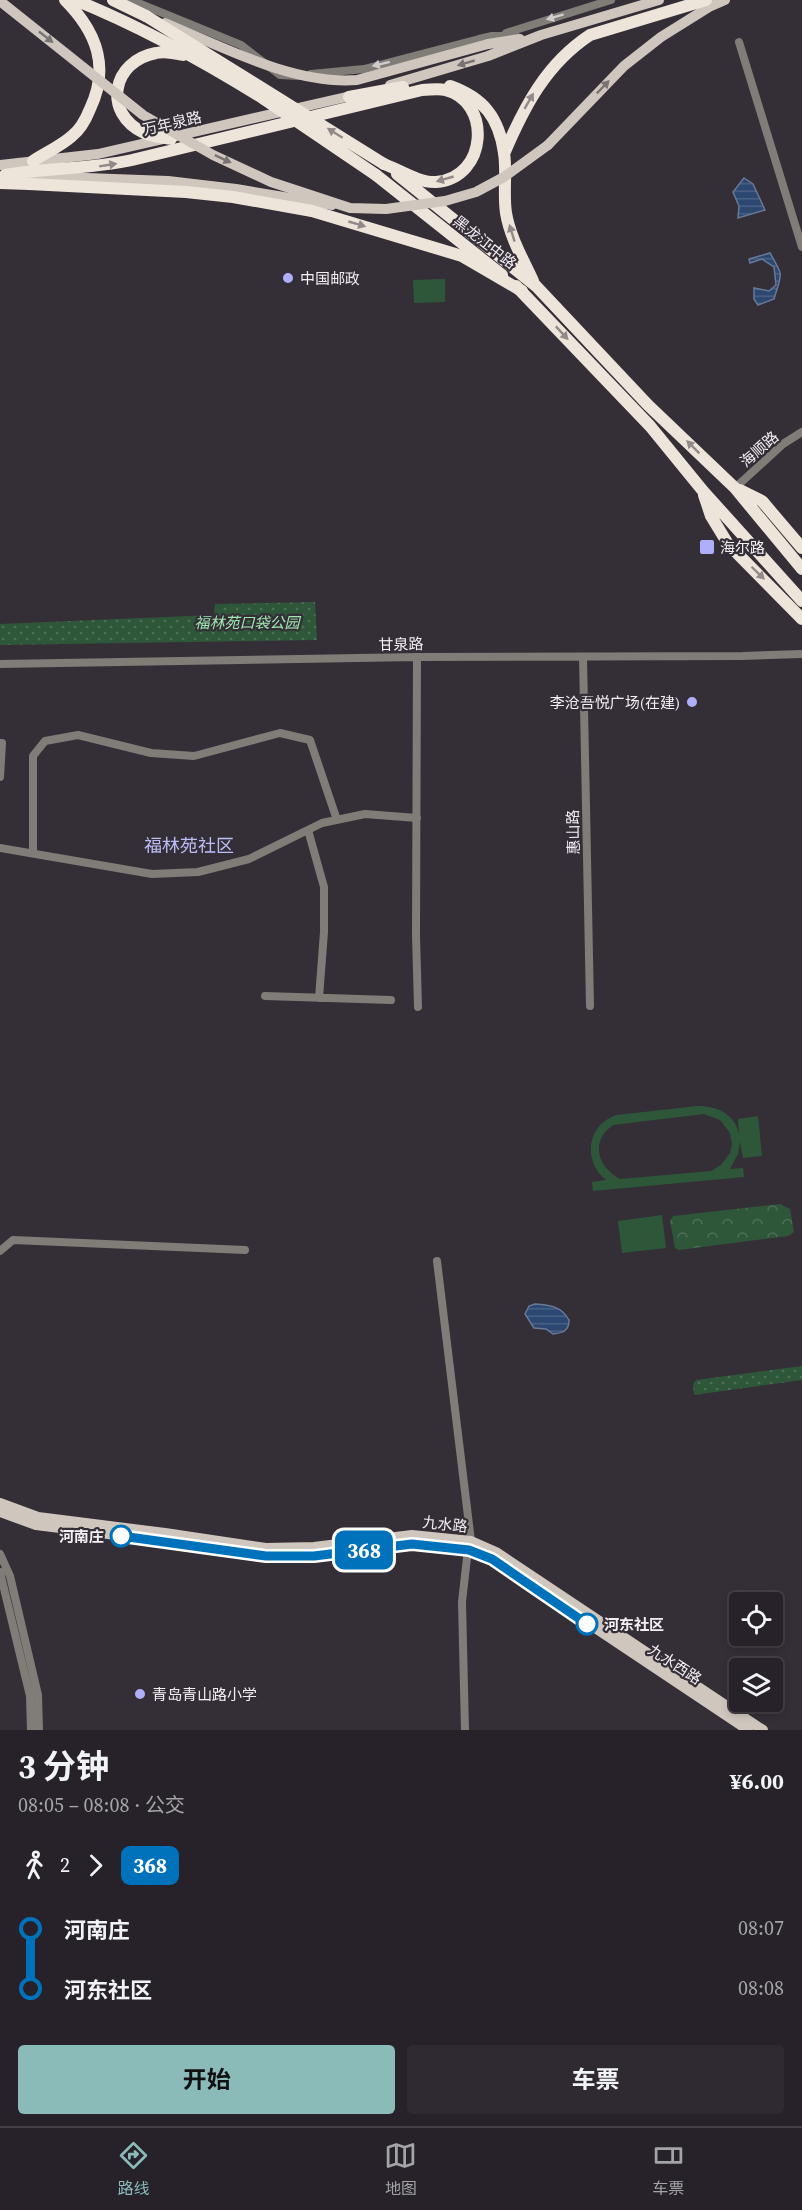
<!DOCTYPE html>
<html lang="zh">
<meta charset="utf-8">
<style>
body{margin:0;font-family:"Source Serif 4","Noto Sans SC",serif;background:#2f2a31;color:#f1f3f6;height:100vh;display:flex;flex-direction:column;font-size:22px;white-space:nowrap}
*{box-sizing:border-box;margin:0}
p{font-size:20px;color:#a4a4a8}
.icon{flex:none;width:33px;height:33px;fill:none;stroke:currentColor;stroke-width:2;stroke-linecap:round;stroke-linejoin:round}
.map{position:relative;height:1730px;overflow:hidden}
.side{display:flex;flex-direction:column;background:#272229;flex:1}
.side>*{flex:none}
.badge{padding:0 12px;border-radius:9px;font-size:21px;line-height:39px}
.fabs{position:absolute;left:729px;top:1592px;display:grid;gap:12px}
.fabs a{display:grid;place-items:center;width:54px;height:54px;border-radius:6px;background:#272229;box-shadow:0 3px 9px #0003,0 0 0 2px #433f46;font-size:30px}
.map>.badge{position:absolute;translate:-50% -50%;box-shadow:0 0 0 3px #fff}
.legs{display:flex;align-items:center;gap:9px;height:66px;padding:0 18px;font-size:20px}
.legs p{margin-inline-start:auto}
.head{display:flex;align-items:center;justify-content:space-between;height:102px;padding:0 18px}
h1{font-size:33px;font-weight:700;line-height:45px}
.cta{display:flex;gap:12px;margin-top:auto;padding:12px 18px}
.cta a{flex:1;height:69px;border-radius:6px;background:#8bbbb9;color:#111;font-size:24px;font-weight:700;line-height:69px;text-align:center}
.cta a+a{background:#2f2a31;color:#f1f3f6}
ul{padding:0 18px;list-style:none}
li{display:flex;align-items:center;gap:21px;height:60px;font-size:22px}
li i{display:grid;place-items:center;width:9px;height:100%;margin:0 8px;background:currentColor}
li i::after{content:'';width:15px;height:15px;margin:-8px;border:4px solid;border-radius:50%;background:#272229}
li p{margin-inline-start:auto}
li:first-child i{background:linear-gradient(#0000 50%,currentColor 0)}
li:last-child i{background:linear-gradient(currentColor 50%,#0000 0)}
.menu{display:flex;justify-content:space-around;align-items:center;height:84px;border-top:2px solid #433f46;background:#272229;font-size:16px;color:#a4a4a8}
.menu a{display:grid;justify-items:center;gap:3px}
.menu .active{color:#8bbbb9}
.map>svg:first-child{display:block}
</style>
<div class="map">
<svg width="802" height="1730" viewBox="0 0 802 1730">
<defs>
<pattern id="green-dots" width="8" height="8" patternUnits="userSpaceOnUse" patternTransform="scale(1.5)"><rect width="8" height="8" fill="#2e5739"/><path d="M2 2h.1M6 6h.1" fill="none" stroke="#4d6f56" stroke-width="1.8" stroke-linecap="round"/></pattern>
<pattern id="forest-crowns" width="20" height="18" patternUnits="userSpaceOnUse" patternTransform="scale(1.5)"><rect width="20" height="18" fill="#2e5739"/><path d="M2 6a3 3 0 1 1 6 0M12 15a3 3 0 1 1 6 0" fill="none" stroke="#4d6f56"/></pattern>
<pattern id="water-rules" width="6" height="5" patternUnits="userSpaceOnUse" patternTransform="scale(1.5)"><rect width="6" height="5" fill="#2c4770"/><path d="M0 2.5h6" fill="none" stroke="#4b6285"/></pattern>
</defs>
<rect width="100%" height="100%" fill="#342e37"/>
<path fill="url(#green-dots)" d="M315,602L317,640L0,645V624L214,615L215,604Z
M802,1366V1380L694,1395L693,1384L696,1380Z"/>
<path fill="url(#forest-crowns)" d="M780,1204L790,1209L794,1232L788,1236L679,1250L675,1248L670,1221L673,1216Z"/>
<path fill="#2e5739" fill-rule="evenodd" d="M445,279V302L414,303L413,280Z
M697,1106C717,1106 734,1113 739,1134L738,1119L758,1116L762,1156L743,1158L740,1142L738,1154L730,1169L743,1168L744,1177L593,1191L592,1182L606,1180C582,1161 587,1124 617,1115ZM704,1114L720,1120L730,1133L732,1144L730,1153L721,1165L711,1171L620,1179C597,1167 590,1141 613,1125Z
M662,1215L666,1248L622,1253L618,1221Z"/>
<path fill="url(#water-rules)" stroke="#687998" stroke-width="1.5" d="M744,178L753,184L765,210L738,218L739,206L733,192Z
M770,253C784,277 782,272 774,299L758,305L754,299V288L769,291L776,285L774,267L762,259L750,263L749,259Z
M535,1304C550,1305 561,1306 569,1320C569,1331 563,1333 553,1334L546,1329L534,1328L525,1314L529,1306Z"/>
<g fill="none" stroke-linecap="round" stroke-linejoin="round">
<path stroke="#807c77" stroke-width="8" d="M131,0L241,45L280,75L299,76
M506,33L611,0
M739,42L802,247
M311,74L364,69L479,39L492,36H516
M735,488L783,444L802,432
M417,657L416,935L418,1007
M583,657L590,1006
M0,664L417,657L743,656L802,654
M0,743H2L0,777
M308,830L324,887V932L319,998
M0,848L152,874L198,872L249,859L322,823L365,814L417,818
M33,853V756L45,741L78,735L151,753L194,756L280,733L310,740L337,820
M265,996L391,1000
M0,1251L13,1240L245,1250
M437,1261L471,1541L468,1549L462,1602L465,1730
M0,1554L10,1576L38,1695L39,1730
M0,1572L30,1696L31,1730"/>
<path stroke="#cfc7be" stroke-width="10" d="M488,44L520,39
M390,85L488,56L541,35L659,0
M548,145L624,66L661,37L709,7L725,0
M0,165L98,154L355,95
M32,176L168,181L236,189L332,205
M0,1503L38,1517L165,1533L266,1548L314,1547L412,1535L471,1541L496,1552L763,1730
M0,1512L36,1525L164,1541L266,1556H314L412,1544L469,1550L492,1559L748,1730"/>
<path stroke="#eee5da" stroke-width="12" d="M75,0C142,27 203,61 264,99
M113,0L146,16
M450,86C484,98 499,118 504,153C507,173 503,193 506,213C510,237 523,259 533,281
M349,97L403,87
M171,139C162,137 152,137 144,133C102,113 112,61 156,53C165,51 174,53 183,55
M504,154C524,107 546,64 590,35L706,0
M33,161C45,153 61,146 72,136C81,129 86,119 90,109C110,67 97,32 65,0
M397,174L536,286L648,405L735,488L802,569
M5,175C48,168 90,169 132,160L422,90C430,90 438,88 445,90C492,101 488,178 436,182C419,183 400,170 384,164
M376,175L502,275
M0,183L29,184
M516,286L650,426L703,491L802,601
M740,490L762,501L802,548
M704,495L711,516L728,544L802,619"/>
<path stroke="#cfc7be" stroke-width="10" d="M0,1L143,115L213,155L271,182L350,208L386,209L445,201L476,192L504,177L548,145
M165,23C223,47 294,85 357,80L488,44"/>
<path stroke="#eee5da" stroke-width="12" d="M146,16L384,164
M264,99L376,175
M29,184L186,192L233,197L312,211L462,256L522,291"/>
</g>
<defs><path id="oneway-solid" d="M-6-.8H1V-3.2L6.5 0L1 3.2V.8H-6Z" transform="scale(1.5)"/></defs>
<g fill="#d0ccce">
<use href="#oneway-solid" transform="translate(555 17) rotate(163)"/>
<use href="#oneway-solid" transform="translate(381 64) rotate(166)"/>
</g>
<g fill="#7a7374">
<use href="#oneway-solid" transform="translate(46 37) rotate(38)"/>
<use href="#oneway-solid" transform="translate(466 63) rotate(164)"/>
<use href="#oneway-solid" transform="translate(603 87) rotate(-46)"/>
<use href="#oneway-solid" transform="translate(223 159) rotate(25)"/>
</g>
<g fill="#918a88">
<use href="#oneway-solid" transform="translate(529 101) rotate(-60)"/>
<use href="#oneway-solid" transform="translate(335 133) rotate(-148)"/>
<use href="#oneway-solid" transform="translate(108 165) rotate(-9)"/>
<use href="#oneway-solid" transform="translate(445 179) rotate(164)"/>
<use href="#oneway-solid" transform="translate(357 224) rotate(16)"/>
<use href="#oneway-solid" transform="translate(512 233) rotate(-107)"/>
<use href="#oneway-solid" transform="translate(562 333) rotate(47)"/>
<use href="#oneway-solid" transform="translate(693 447) rotate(-135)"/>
<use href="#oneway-solid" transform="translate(758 573) rotate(44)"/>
</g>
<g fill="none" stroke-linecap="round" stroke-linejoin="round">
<g stroke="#fff" stroke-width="14">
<path id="line-1" d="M121,1536L266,1556H314L412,1544L469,1550L492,1559L587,1624"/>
</g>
<use href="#line-1" stroke="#0072bc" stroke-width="9"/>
</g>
<g fill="#afaefa" stroke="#342e37" stroke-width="2">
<circle cx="288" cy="278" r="6"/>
<rect x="699" y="539" width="16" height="16" rx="3"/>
<circle cx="692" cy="702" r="6"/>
<circle cx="140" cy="1694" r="6"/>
</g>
<g fill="#fff" stroke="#0072bc" stroke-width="3">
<circle cx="121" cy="1536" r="10"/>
<circle cx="587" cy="1624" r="10"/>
</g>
<g text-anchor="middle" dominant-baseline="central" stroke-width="4.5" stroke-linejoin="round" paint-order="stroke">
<g font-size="15" fill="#f3eef4" stroke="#342e37">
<text transform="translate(172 123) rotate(-13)">万年泉路</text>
<text transform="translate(485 242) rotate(38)">黑龙江中路</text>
<text transform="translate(759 449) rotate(-41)">海顺路</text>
<text transform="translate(401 644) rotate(-1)">甘泉路</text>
<text transform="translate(573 832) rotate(-91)">惠山路</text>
<text transform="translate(445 1524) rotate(6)">九水路</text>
<text transform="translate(675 1664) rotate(33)">九水西路</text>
</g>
<g font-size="15" fill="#f3eef4" stroke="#342e37" text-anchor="start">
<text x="300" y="278">中国邮政</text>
<text x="720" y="547">海尔路</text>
<text x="680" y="702" text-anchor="end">李沧吾悦广场(在建)</text>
<text x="152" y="1694">青岛青山路小学</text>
</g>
<g font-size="15" font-style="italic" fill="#9ee7af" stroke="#342e37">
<text x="247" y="622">福林苑口袋公园</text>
</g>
<g font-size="15" font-weight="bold" fill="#f3eef4" stroke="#342e37" text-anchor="end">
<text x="104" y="1536">河南庄</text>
<text x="604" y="1624" text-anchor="start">河东社区</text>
</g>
<g font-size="18" fill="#bcbdf6" stroke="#342e37">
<text x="189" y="845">福林苑社区</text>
</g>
</g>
</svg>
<div class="fabs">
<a><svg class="icon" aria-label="locate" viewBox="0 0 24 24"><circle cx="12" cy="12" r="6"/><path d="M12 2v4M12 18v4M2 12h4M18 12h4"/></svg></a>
<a><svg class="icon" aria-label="layers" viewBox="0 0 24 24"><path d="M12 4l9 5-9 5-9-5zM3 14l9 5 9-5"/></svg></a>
</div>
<b class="badge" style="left:364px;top:1550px;background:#0072bc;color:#fff">368</b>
</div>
<section class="side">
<div class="head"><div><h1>3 分钟</h1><p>08:05 – 08:08 · 公交</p></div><b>¥6.00</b></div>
<div class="legs"><svg class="icon" aria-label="walk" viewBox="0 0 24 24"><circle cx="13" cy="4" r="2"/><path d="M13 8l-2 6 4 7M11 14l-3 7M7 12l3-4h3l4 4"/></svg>2<svg class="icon" aria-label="forward" viewBox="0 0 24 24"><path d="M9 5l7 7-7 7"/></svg><b class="badge" style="background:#0072bc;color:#fff">368</b></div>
<ul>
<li><i style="color:#0072bc"></i><b>河南庄</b><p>08:07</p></li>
<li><i style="color:#0072bc"></i><b>河东社区</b><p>08:08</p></li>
</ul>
<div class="cta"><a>开始</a><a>车票</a></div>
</section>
<nav class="menu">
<a class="active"><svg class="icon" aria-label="directions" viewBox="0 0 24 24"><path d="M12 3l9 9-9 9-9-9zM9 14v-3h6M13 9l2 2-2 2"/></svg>路线</a>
<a><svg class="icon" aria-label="map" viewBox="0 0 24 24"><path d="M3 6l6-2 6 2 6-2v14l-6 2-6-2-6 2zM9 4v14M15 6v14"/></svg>地图</a>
<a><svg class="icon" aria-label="tickets" viewBox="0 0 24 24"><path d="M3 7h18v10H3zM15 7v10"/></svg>车票</a>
</nav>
